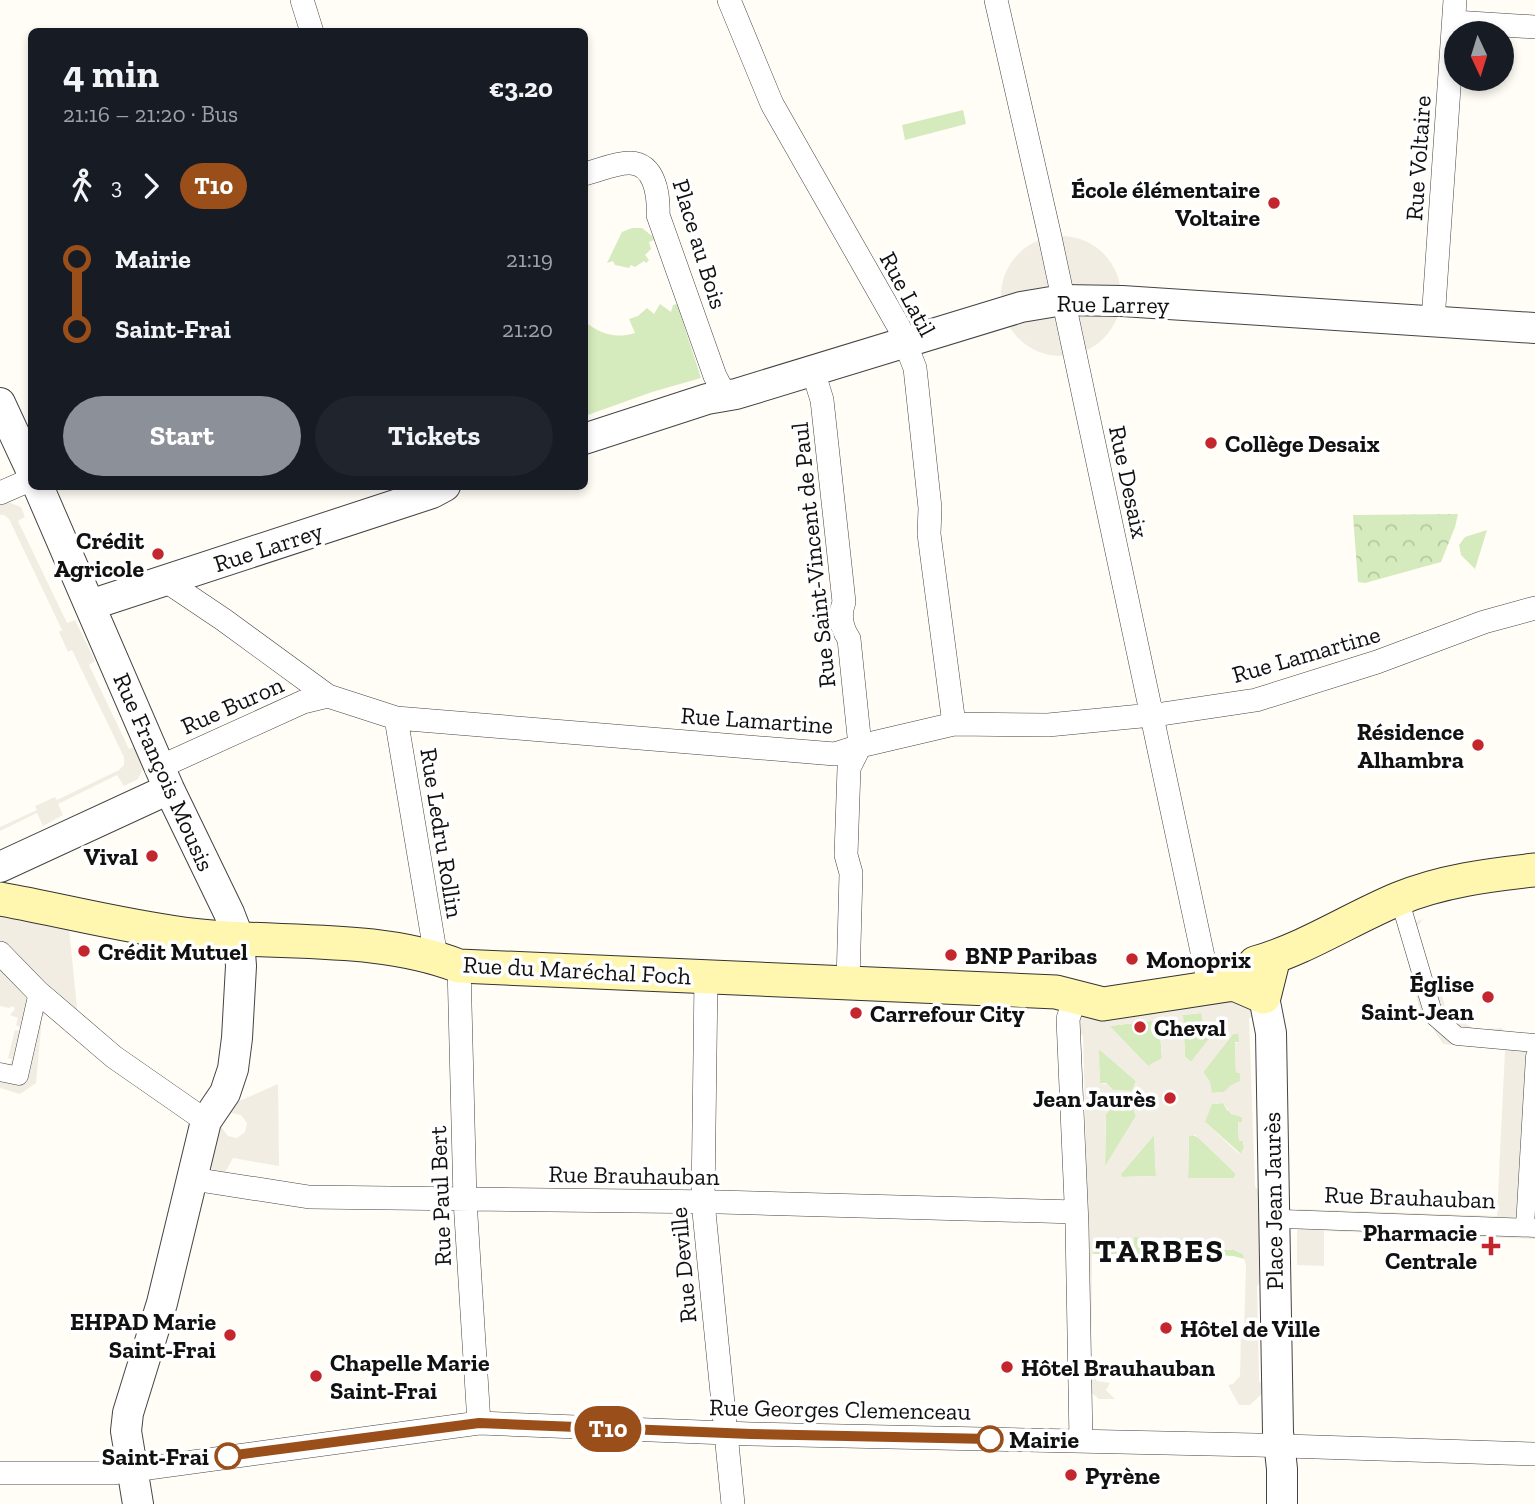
<!DOCTYPE html>
<meta charset="utf-8">
<style>
body{margin:0;font-family:"Zilla Slab",serif;background:#20242c;color:#f1f3f6;height:100vh;display:flex;flex-direction:column;font-size:26px;white-space:nowrap}
*{box-sizing:border-box;margin:0}
p{font-size:23px;color:#9ea1a6}
.icon{flex:none;width:38px;height:38px;fill:none;stroke:currentColor;stroke-width:2;stroke-linecap:round;stroke-linejoin:round}
.map{position:relative;flex:1;overflow:hidden}
.side{position:absolute;left:28px;top:28px;width:560px;height:462px;display:flex;flex-direction:column;background:#171b24;border-radius:10px;box-shadow:0 4px 10px #0003}
.side>*{flex:none}
.badge{padding:0 14px;border-radius:23px;font-size:24px;line-height:46px}
.needle{width:46px;rotate:176deg}
.fabs{position:absolute;left:1444px;top:21px;display:grid;gap:14px}
.fabs a{display:grid;place-items:center;width:70px;height:70px;border-radius:50%;background:#171b24;box-shadow:0 4px 10px #0003;font-size:35px}
.map>.badge{position:absolute;translate:-50% -50%;box-shadow:0 0 0 4px #fff}
.legs{display:flex;align-items:center;gap:10px;height:77px;padding:0 35px;font-size:23px}
.legs p{margin-inline-start:auto}
.summary{display:flex;align-items:center;justify-content:space-between;height:119px;padding:0 35px}
h1{font-size:38px;font-weight:700;line-height:52px}
.cta{display:flex;gap:14px;margin-top:auto;padding:14px 35px}
.cta a{flex:1;height:80px;border-radius:42px;background:#8c9099;color:#fff;font-size:28px;font-weight:700;line-height:80px;text-align:center}
.cta a+a{background:#20242c;color:#f1f3f6}
ul{padding:0 35px;list-style:none}
li{display:flex;align-items:center;gap:24px;height:70px;font-size:26px}
li i{display:grid;place-items:center;width:10px;height:100%;margin:0 9px;background:currentColor}
li i::after{content:'';width:18px;height:18px;margin:-9px;border:5px solid;border-radius:50%;background:#171b24}
li p{margin-inline-start:auto}
li:first-child i{background:linear-gradient(#0000 50%,currentColor 0)}
li:last-child i{background:linear-gradient(currentColor 50%,#0000 0)}
.map>svg:first-child{display:block}
</style>
<div class="map">
<svg width="1535" height="1504" viewBox="0 0 1535 1504">
<defs>
<pattern id="park-crowns" width="20" height="18" patternUnits="userSpaceOnUse" patternTransform="scale(1.75)"><rect width="20" height="18" fill="#d5ebbd"/><path d="M2 6a3 3 0 1 1 6 0M12 15a3 3 0 1 1 6 0" fill="none" stroke="#b6c8a1"/></pattern>
</defs>
<rect width="100%" height="100%" fill="#fffdf5"/>
<path fill="#d5ebbd" d="M963,110L966,124L905,140L902,125Z
M632,228H642L656,239L649,242L651,249L645,255L649,260L646,263L644,261L635,267L631,265L629,268L615,265L613,261L607,263L622,232Z
M660,304L671,312L673,305L677,304L701,378L652,392L585,416V322C601,334 615,339 635,333L629,319L638,316L647,308L654,314Z
M1487,530L1475,569L1461,555L1459,545L1465,537Z
M1201,1013L1220,1025L1191,1062L1185,1057L1183,1015Z
M1159,1020L1162,1059L1148,1066L1109,1026Z
M1239,1033V1042H1235L1236,1072L1240,1073V1081L1224,1092L1211,1093L1210,1082L1203,1072L1233,1034Z
M1098,1048L1136,1081L1132,1091L1113,1090L1106,1083H1100Z
M1223,1103L1227,1110L1242,1117V1122L1238,1123L1239,1141H1243L1244,1147L1241,1154L1204,1121L1211,1104Z
M1115,1104H1132L1136,1116L1105,1167L1106,1114Z
M1154,1135L1156,1176L1121,1177V1174Z
M1192,1135L1200,1138L1236,1174L1234,1178H1188L1189,1136Z
M1134,1237L1155,1238L1152,1248L1145,1254H1092L1099,1248L1133,1247Z
M1175,1238L1204,1239V1249L1234,1250L1243,1254L1245,1259L1233,1256L1187,1254L1176,1243Z"/>
<path fill="url(#park-crowns)" d="M1458,514L1455,527L1441,562L1365,583L1358,582L1353,515Z"/>
<path fill="#f1ede2" fill-rule="evenodd" d="M1001 296a60 60 0 1 1 120 0a60 60 0 1 1-120 0Z
M5,501L21,507L25,517L18,521L67,623L75,620L82,634L95,661L89,665L129,749L137,746L145,764L138,779L124,786L117,775L58,804L63,815L43,826L37,813L0,831V827L37,810L35,806L55,797L57,800L119,770L124,765V757L72,650L68,652L59,632L62,630L9,519L4,515H0V502Z
M0,906L68,919L78,1018L58,1002L42,1017L36,1083L20,1094L0,1088V1065L5,1067L6,1063L10,1064L12,1059L8,1058L15,1030L19,1031L20,1027L16,1025L18,1018L10,1015L15,1009L13,1006L9,1008L0,1006Z
M1423,919L1417,927L1438,997L1442,996L1448,1015L1477,1030L1502,1028L1503,1034H1535V1239L1324,1231V1266L1297,1265V1209L1497,1216L1505,1050L1443,1044L1432,1027L1422,1020L1400,927Z
M1233,991L1259,1016L1249,1018L1255,1187L1261,1192V1281L1257,1286L1259,1381L1266,1387V1390L1250,1405H1239L1228,1385L1233,1384L1240,1376L1241,1335L1244,1331L1246,1266L1243,1254L1234,1250L1204,1249L1203,1239L1134,1237L1133,1247L1099,1248L1092,1254L1091,1372L1097,1381L1110,1383L1106,1390L1115,1399H1099L1087,1389L1083,1191L1087,1189L1083,1036L1077,1030L1081,1013ZM1201,1013L1203,1026L1220,1025L1191,1062L1185,1057L1183,1015ZM1159,1020L1162,1058L1148,1066L1110,1026ZM1238,1033L1239,1042L1235,1043L1236,1072L1240,1073V1081L1231,1085L1224,1092L1212,1093L1210,1082L1203,1072L1233,1034ZM1099,1049L1136,1081L1132,1091L1113,1090L1109,1085L1100,1083ZM1223,1103L1231,1114L1242,1117V1122H1238L1239,1141H1243L1244,1147L1241,1154L1238,1153L1205,1122L1212,1104ZM1115,1104H1132L1136,1116L1105,1166L1106,1114ZM1154,1135L1156,1176L1122,1177L1121,1174ZM1195,1135L1236,1174L1234,1178H1188L1189,1136Z
M278,1084L279,1166L233,1158L224,1175L213,1170L207,1162L210,1138L235,1103ZM232,1113L241,1115L247,1123L245,1132L237,1138L228,1136L222,1128V1124L227,1115Z"/>
<g fill="none" stroke-linecap="round" stroke-linejoin="round">
<g stroke="#444" stroke-width="19">
<path id="pedestrian" d="M1399,898L1434,1016L1457,1036L1535,1043
M0,1072L19,1076L38,992
M1284,1219L1535,1228
M1525,1227L1535,1056"/>
</g>
<g stroke="#444" stroke-width="24">
<path id="minor" d="M302,0L312,32
M729,0L772,104L899,327L915,368L930,508L929,534L954,724
M996,0L1050,237L1207,975
M1454,22L1535,27
M584,174C598,171 614,163 629,163C655,162 659,196 658,215L715,376L726,397
M1433,321L1455,0
M813,371L822,400L844,602C839,615 841,627 849,639L860,746L849,768L846,855L851,873L848,982
M0,493L32,479
M166,581L224,620L328,696L396,718L835,754L860,746L954,724L1048,725L1162,714L1256,700L1377,662L1484,622L1535,608
M396,718L436,957
M160,767L303,702L328,696
M0,953L38,992L114,1057L206,1121
M459,966L465,1200L479,1423
M706,978L703,1202L733,1504
M1075,998L1068,1019L1077,1225L1081,1441
M193,1179L309,1197L719,1202L1076,1212
M0,1473H112L479,1423L751,1434L1256,1445L1535,1454"/>
</g>
<g stroke="#444" stroke-width="32">
<path id="tertiary" d="M0,403L32,472
M584,439L707,399L736,394L1021,307L1063,300L1122,301L1535,328
M38,486L169,789L229,913L239,939L241,966L237,1038L233,1069L225,1093L206,1121L162,1303L128,1413L126,1431L138,1504
M90,605L432,493L445,486
M0,867L169,789
M1264,997L1271,1033L1278,1432L1282,1469V1504"/>
</g>
<g stroke="#333" stroke-width="35">
<path id="secondary" d="M0,899C61,910 122,926 184,934C274,946 373,933 459,966L1056,992L1103,1004L1234,984L1264,997L1274,957
M1255,963C1305,949 1350,919 1398,899C1441,881 1489,875 1535,870"/>
</g>
<use href="#pedestrian" stroke="#fff" stroke-width="18"/>
<use href="#minor" stroke="#fff" stroke-width="23"/>
<use href="#tertiary" stroke="#fff" stroke-width="30"/>
<use href="#secondary" stroke="#fff6b0" stroke-width="33"/>
</g>
<g fill="none" stroke-linecap="round" stroke-linejoin="round">
<g stroke="#fff" stroke-width="16">
<path id="line-1" d="M228,1456L479,1423L751,1434L990,1439"/>
</g>
<use href="#line-1" stroke="#9a4e19" stroke-width="10"/>
</g>
<g fill="#c4262e" stroke="#fff" stroke-width="2.5">
<circle cx="1274" cy="203" r="7"/>
<circle cx="1211" cy="443" r="7"/>
<circle cx="158" cy="554" r="7"/>
<circle cx="1478" cy="745" r="7"/>
<circle cx="152" cy="856" r="7"/>
<circle cx="84" cy="951" r="7"/>
<circle cx="951" cy="955" r="7"/>
<circle cx="1132" cy="959" r="7"/>
<circle cx="1488" cy="997" r="7"/>
<circle cx="856" cy="1013" r="7"/>
<circle cx="1140" cy="1027" r="7"/>
<circle cx="1170" cy="1098" r="7"/>
<path d="M1487.5 1235.5h7v7h7v7h-7v7h-7v-7h-7v-7h7z"/>
<circle cx="1166" cy="1328" r="7"/>
<circle cx="230" cy="1335" r="7"/>
<circle cx="1007" cy="1367" r="7"/>
<circle cx="316" cy="1376" r="7"/>
<circle cx="1071" cy="1475" r="7"/>
</g>
<g fill="#fff" stroke="#9a4e19" stroke-width="3.5">
<circle cx="990" cy="1439" r="12"/>
<circle cx="228" cy="1456" r="12"/>
</g>
<g text-anchor="middle" dominant-baseline="central" stroke-width="7" stroke-linejoin="round" paint-order="stroke">
<g font-size="24" fill="#111" stroke="#fff">
<text transform="translate(1418 158) rotate(-86)">Rue Voltaire</text>
<text transform="translate(700 244) rotate(73)">Place au Bois</text>
<text transform="translate(908 294) rotate(62)">Rue Latil</text>
<text transform="translate(1113 304) rotate(1)">Rue Larrey</text>
<text transform="translate(1129 482) rotate(78)">Rue Desaix</text>
<text transform="translate(268 547) rotate(-18)">Rue Larrey</text>
<text transform="translate(813 555) rotate(-96)">Rue Saint-Vincent de Paul</text>
<text transform="translate(1306 654) rotate(-16)">Rue Lamartine</text>
<text transform="translate(232 705) rotate(-24)">Rue Buron</text>
<text transform="translate(757 720) rotate(4)">Rue Lamartine</text>
<text transform="translate(164 772) rotate(66)">Rue François Mousis</text>
<text transform="translate(442 833) rotate(81)">Rue Ledru Rollin</text>
<text transform="translate(577 970) rotate(3)">Rue du Maréchal Foch</text>
<text transform="translate(634 1175) rotate(1)">Rue Brauhauban</text>
<text transform="translate(440 1196) rotate(-92)">Rue Paul Bert</text>
<text transform="translate(1410 1197) rotate(2)">Rue Brauhauban</text>
<text transform="translate(1273 1201) rotate(-91)">Place Jean Jaurès</text>
<text transform="translate(683 1265) rotate(-95)">Rue Deville</text>
<text transform="translate(840 1409) rotate(1)">Rue Georges Clemenceau</text>
</g>
<g font-size="24" font-weight="bold" fill="#111" stroke="#fff" text-anchor="start">
<text x="1260" y="189" text-anchor="end">École élémentaire<tspan x="1260" dy="28">Voltaire</tspan></text>
<text x="1225" y="443">Collège Desaix</text>
<text x="144" y="540" text-anchor="end">Crédit<tspan x="144" dy="28">Agricole</tspan></text>
<text x="1464" y="731" text-anchor="end">Résidence<tspan x="1464" dy="28">Alhambra</tspan></text>
<text x="138" y="856" text-anchor="end">Vival</text>
<text x="98" y="951">Crédit Mutuel</text>
<text x="965" y="955">BNP Paribas</text>
<text x="1146" y="959">Monoprix</text>
<text x="1474" y="983" text-anchor="end">Église<tspan x="1474" dy="28">Saint-Jean</tspan></text>
<text x="870" y="1013">Carrefour City</text>
<text x="1154" y="1027">Cheval</text>
<text x="1156" y="1098" text-anchor="end">Jean Jaurès</text>
<text x="1477" y="1232" text-anchor="end">Pharmacie<tspan x="1477" dy="28">Centrale</tspan></text>
<text x="216" y="1321" text-anchor="end">EHPAD Marie<tspan x="216" dy="28">Saint-Frai</tspan></text>
<text x="1180" y="1328">Hôtel de Ville</text>
<text x="330" y="1362">Chapelle Marie<tspan x="330" dy="28">Saint-Frai</tspan></text>
<text x="1021" y="1367">Hôtel Brauhauban</text>
<text x="1085" y="1475">Pyrène</text>
</g>
<g font-size="24" font-weight="bold" fill="#111" stroke="#fff" text-anchor="start">
<text x="1009" y="1439">Mairie</text>
<text x="209" y="1456" text-anchor="end">Saint-Frai</text>
</g>
<g font-size="32" font-weight="bold" letter-spacing="2" fill="#111" stroke="#fff">
<text x="1160" y="1251">TARBES</text>
</g>
</g>
</svg>
<div class="fabs">
<a><svg class="needle" viewBox="-14 -14 28 28"><path d="M0-13l5 13h-10z" fill="#e53935"/><path d="M0 13l5-13h-10z" fill="#9ea1a6"/></svg></a>
</div>
<b class="badge" style="left:608px;top:1429px;background:#9a4e19;color:#fff">T10</b>
<section class="side">
<div class="summary"><div><h1>4 min</h1><p>21:16 – 21:20 · Bus</p></div><b>€3.20</b></div>
<div class="legs"><svg class="icon" aria-label="walk" viewBox="0 0 24 24"><circle cx="13" cy="4" r="2"/><path d="M13 8l-2 6 4 7M11 14l-3 7M7 12l3-4h3l4 4"/></svg>3<svg class="icon" aria-label="forward" viewBox="0 0 24 24"><path d="M9 5l7 7-7 7"/></svg><b class="badge" style="background:#9a4e19;color:#fff">T10</b></div>
<ul>
<li><i style="color:#9a4e19"></i><b>Mairie</b><p>21:19</p></li>
<li><i style="color:#9a4e19"></i><b>Saint-Frai</b><p>21:20</p></li>
</ul>
<div class="cta"><a>Start</a><a>Tickets</a></div>
</section>
</div>
